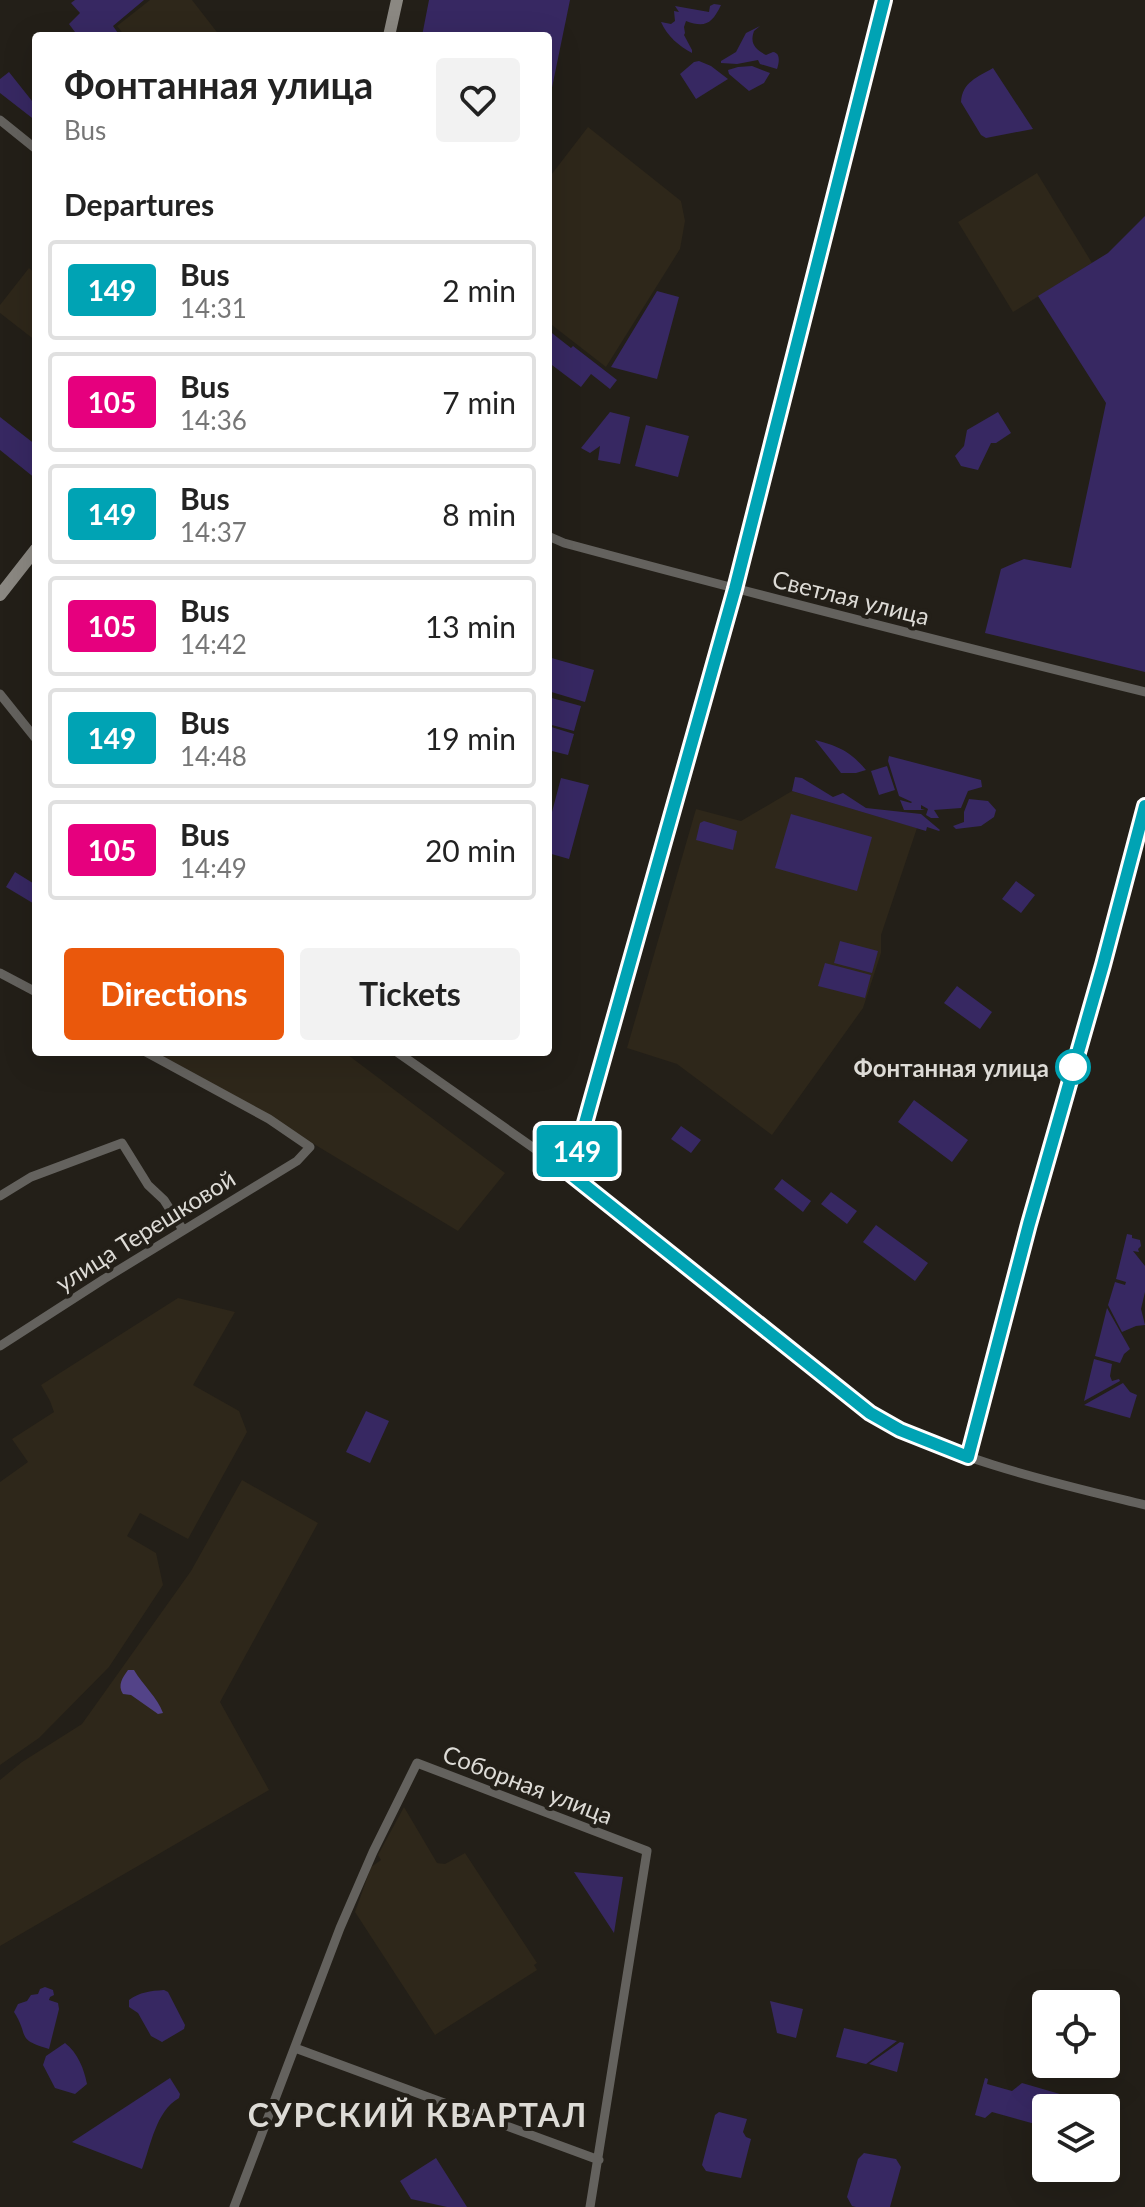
<!DOCTYPE html>
<meta charset="utf-8">
<style>
body{margin:0;font-family:Lato,sans-serif;background:#f2f2f2;color:#222;height:100vh;display:flex;flex-direction:column;font-size:30px;white-space:nowrap}
*{box-sizing:border-box;margin:0}
p{font-size:26px;color:#767676}
.icon{flex:none;width:44px;height:44px;fill:none;stroke:currentColor;stroke-width:2;stroke-linecap:round;stroke-linejoin:round}
.map{position:relative;flex:1;overflow:hidden}
.details{position:absolute;left:32px;top:32px;width:520px;height:1024px;display:flex;flex-direction:column;background:#fff;border-radius:8px;box-shadow:0 8px 32px #0002}
.details>*{flex:none}
.badge{padding:0 16px;border-radius:6px;font-size:28px;line-height:52px}
.buttons{position:absolute;left:1032px;top:1990px;display:grid;gap:16px}
.buttons a{display:grid;place-items:center;width:88px;height:88px;border-radius:8px;background:#fff;box-shadow:0 8px 32px #0002;font-size:40px}
.map>.badge{position:absolute;translate:-50% -50%;box-shadow:0 0 0 4px #fff}
h2{padding:0 32px;font-size:30px;line-height:72px}
.round{display:grid;place-items:center;flex:none;width:84px;height:84px;border-radius:8px;background:#f2f2f2}
.headline{display:flex;align-items:center;justify-content:space-between;height:136px;padding:0 32px}
h1{font-size:38px;font-weight:700;line-height:60px}
.primary-button{display:flex;gap:16px;margin-top:auto;padding:16px 32px}
.primary-button a{flex:1;height:92px;border-radius:8px;background:#ea580c;color:#fff;font-size:32px;font-weight:700;line-height:92px;text-align:center}
.primary-button a+a{background:#f2f2f2;color:#222}
ul{padding:0;list-style:none}
li{display:flex;align-items:center;gap:24px;height:100px;margin:0 16px 12px;padding:0 16px;border:4px solid #e0e0e0;border-radius:8px}
li div{flex:1}
li b{display:block;font-size:30px}
li em{font-style:normal}
li .badge{min-width:88px;font-weight:700;text-align:center}
.map>svg:first-child{display:block}
</style>
<div class="map">
<svg width="1145" height="2207" viewBox="0 0 1145 2207">
<rect width="100%" height="100%" fill="#231f18"/>
<path fill="#2e271a" d="M150,0H192L220,36H125L117,26Z
M588,127L681,201L685,221L680,249L606,367L548,322V179Z
M1037,173L1092,263L1013,312L958,222Z
M29,268L36,274V341L0,313V305Z
M792,791L917,828L881,935V953L863,1008L772,1135L677,1064L627,1048L696,809L741,821Z
M152,1052H344L505,1173L458,1231L284,1126Z
M178,1298L235,1312L193,1385L239,1411L247,1432L188,1539L140,1513L127,1536L156,1553L163,1585L109,1667L39,1738L0,1765V1482L28,1462L12,1439L54,1412L50,1401L41,1385Z
M242,1480L318,1523L220,1702L269,1790L0,1946V1780L22,1762L82,1724L191,1571Z
M404,1807L437,1863L445,1864L465,1853L537,1963L534,1965L537,1970L435,2035L355,1912L371,1867L381,1860L378,1855Z"/>
<path fill="#372862" d="M75,0H144L113,26L120,36H78L69,24L80,13L71,3Z
M429,0H570L548,107V36H422Z
M714,4L721,5C712,24 705,28 686,21L684,27L685,33L684,35L692,50V53C679,46 667,36 661,22L671,24L675,21L674,11L679,12L675,6L709,12L710,6Z
M760,26L754,31C749,45 757,50 766,55L773,52C781,53 779,63 777,69L760,64L758,60L737,64L721,63V61L736,52L746,33Z
M699,61L711,66L728,79L696,99L680,74L694,62Z
M752,66L770,73L764,83L749,91L729,74L728,70L738,67Z
M993,68L1033,129L986,138L981,135L961,102C962,82 978,77 993,68Z
M9,72L36,106V121L0,93V79Z
M1145,216V672L985,633L1001,569L1024,559L1071,568L1106,403L1038,296L1108,253Z
M657,291L679,297L657,379L611,367Z
M548,330L571,348L573,346L617,380L610,389L591,374L581,387L548,362Z
M610,412L630,417L620,464L598,460L600,446L590,453L581,448Z
M998,412L1011,433L996,443H991L978,470L961,466L955,456L964,446L967,430Z
M0,417L36,445V479L0,450Z
M646,425L689,436L678,477L635,466Z
M548,657L594,670L585,702L548,691Z
M548,697L581,706L574,731L548,724Z
M548,726L574,734L568,755L548,750Z
M815,740C838,746 850,751 866,770L856,773H841Z
M889,756L981,780L982,787L968,791L961,808L934,810L939,818H931L926,815L928,809L921,805V809L925,810H904L900,800L911,803L912,802L899,796L888,761Z
M887,766L895,790L879,795L871,771Z
M795,777L802,778L833,797L843,793L866,808L921,814L940,830L939,831L927,827L926,831L792,791Z
M561,778L589,785L569,859L548,853V811L552,812Z
M969,799L988,801L996,810L994,817L981,826L956,829L953,826L964,822V812Z
M791,814L872,837L857,891L775,868Z
M704,821L737,831L733,850L696,840L700,823Z
M15,872L36,885V905L6,887Z
M1016,881L1035,895L1021,913L1002,899Z
M840,941L878,951L872,973L834,963Z
M825,963L871,975L865,998L818,986Z
M957,986L992,1012L980,1029L944,1003Z
M914,1100L968,1140L952,1162L898,1122Z
M681,1126L701,1140L691,1153L671,1139Z
M782,1179L811,1201L803,1212L774,1189Z
M831,1192L857,1211L847,1224L821,1204Z
M876,1225L928,1263L915,1281L863,1242Z
M1127,1234L1132,1235V1238L1140,1240L1141,1246L1138,1249L1139,1252L1133,1251L1145,1266V1292L1141,1309L1145,1325L1136,1326L1122,1332L1108,1305L1115,1282L1125,1285L1126,1282L1116,1279Z
M1107,1308L1130,1349L1124,1354L1120,1363L1095,1356Z
M1094,1359L1112,1364L1110,1376L1112,1381L1119,1379L1120,1381L1084,1401Z
M1123,1383L1130,1392L1137,1395L1130,1418L1084,1405Z
M366,1411L389,1421L370,1463L346,1452Z
M574,1872L623,1877L614,1933Z
M45,1987L53,1990L54,1995L50,1997L49,2000L58,2003L59,2009L49,2049C15,2039 30,2037 14,2012L18,2004L27,2001L31,1995L38,1994L40,1989Z
M164,1990L168,1992L185,2025L184,2029L162,2042L151,2036L138,2013L129,2007V2000C140,1992 150,1991 164,1990Z
M770,2001L803,2009L796,2038L777,2033Z
M844,2028L897,2041L866,2064L836,2057Z
M900,2042L904,2043L897,2072L869,2064Z
M65,2043C78,2053 84,2069 87,2084L75,2094L55,2088L43,2065L46,2056Z
M170,2078L180,2094L179,2098C156,2111 151,2145 142,2169L72,2142Z
M985,2078L988,2079L987,2084L1012,2091L1022,2083L1084,2101L1082,2108H1046V2127L992,2112L985,2118L975,2115Z
M719,2112L747,2119L743,2132L746,2137L751,2139L741,2178L706,2171L702,2165L715,2115Z
M864,2153L896,2159L901,2167L890,2207H856L852,2206L847,2197L858,2159Z
M436,2158L467,2207H447L411,2199L400,2181Z"/>
<path fill="#534388" d="M128,1670H134C142,1684 158,1698 163,1713L158,1714L131,1695L123,1694C117,1685 123,1677 128,1670Z"/>
<g fill="none" stroke-linecap="round" stroke-linejoin="round">
<path stroke="#64625e" stroke-width="9" d="M0,120L36,149
M548,536L564,543C757,595 951,644 1145,692
M0,694L36,739
M0,973L36,992
M397,1052L568,1172L870,1413C955,1461 1051,1482 1145,1505
M568,1172L575,1159L735,589L884,0
M0,1196L31,1177L122,1143L148,1185L164,1200L183,1230
M0,1346L104,1279L297,1161L310,1147L269,1119L146,1052
M968,1457C1026,1239 1086,1023 1145,806
M295,2048L599,2160
M234,2207L340,1928L373,1852L417,1763L647,1851L590,2207"/>
<path stroke="#8b8882" stroke-width="12" d="M389,36L397,0
M0,595L36,549"/>
</g>
<g fill="none" stroke-linecap="round" stroke-linejoin="round">
<g stroke="#fff" stroke-width="18">
<path id="line" d="M884,0L735,589L592,1098L575,1159L568,1172L870,1413L900,1430L968,1457L1029,1224L1103,965L1145,806"/>
</g>
<use href="#line" stroke="#00a3b4" stroke-width="12"/>
</g>
<circle fill="#fff" stroke="#00a3b4" stroke-width="4" cx="1073" cy="1067" r="16"/>
<g text-anchor="middle" dominant-baseline="central" stroke-width="8" stroke-linejoin="round" paint-order="stroke">
<g font-size="24" fill="#dddbd6" stroke="#231f18">
<text transform="translate(851 597) rotate(14)">Светлая улица</text>
<text transform="translate(145 1230) rotate(-32)">улица Терешковой</text>
<text transform="translate(528 1784) rotate(21)">Соборная улица</text>
</g>
<g font-size="24" font-weight="bold" fill="#dddbd6" stroke="#231f18" text-anchor="end">
<text x="1049" y="1067">Фонтанная улица</text>
</g>
<g font-size="32" font-weight="bold" letter-spacing="2" fill="#dddbd6" stroke="#231f18">
<text x="418" y="2114">СУРСКИЙ КВАРТАЛ</text>
</g>
</g>
</svg>
<div class="buttons">
<a><svg class="icon" aria-label="locate" viewBox="0 0 24 24"><circle cx="12" cy="12" r="6"/><path d="M12 2v4M12 18v4M2 12h4M18 12h4"/></svg></a>
<a><svg class="icon" aria-label="layers" viewBox="0 0 24 24"><path d="M12 4l9 5-9 5-9-5zM3 14l9 5 9-5"/></svg></a>
</div>
<b class="badge" style="left:577px;top:1151px;background:#00a3b4;color:#fff">149</b>
<section class="details">
<div class="headline"><div><h1>Фонтанная улица</h1><p>Bus</p></div><a class="round"><svg class="icon" aria-label="heart" viewBox="0 0 24 24"><path d="M12 20l-8-8c-3-5 5-10 8-4 3-6 11-1 8 4z"/></svg></a></div>
<h2>Departures</h2>
<ul>
<li><span class="badge" style="background:#00a3b4;color:#fff">149</span><div><b>Bus</b><p>14:31</p></div><em>2 min</em></li>
<li><span class="badge" style="background:#e6007e;color:#fff">105</span><div><b>Bus</b><p>14:36</p></div><em>7 min</em></li>
<li><span class="badge" style="background:#00a3b4;color:#fff">149</span><div><b>Bus</b><p>14:37</p></div><em>8 min</em></li>
<li><span class="badge" style="background:#e6007e;color:#fff">105</span><div><b>Bus</b><p>14:42</p></div><em>13 min</em></li>
<li><span class="badge" style="background:#00a3b4;color:#fff">149</span><div><b>Bus</b><p>14:48</p></div><em>19 min</em></li>
<li><span class="badge" style="background:#e6007e;color:#fff">105</span><div><b>Bus</b><p>14:49</p></div><em>20 min</em></li>
</ul>
<div class="primary-button"><a>Directions</a><a>Tickets</a></div>
</section>
</div>
